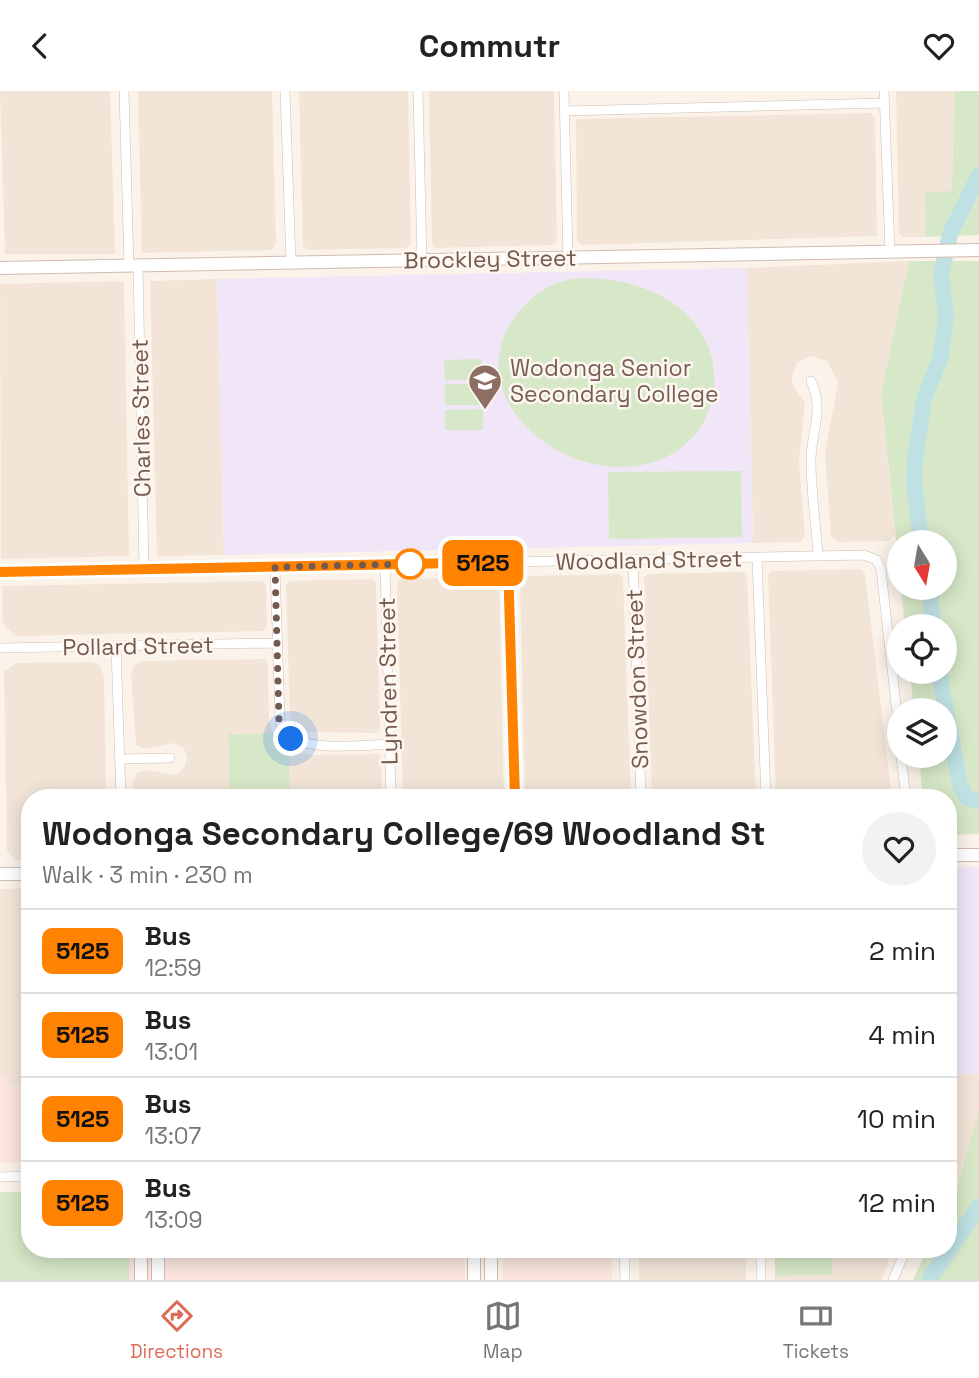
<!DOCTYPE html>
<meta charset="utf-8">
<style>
body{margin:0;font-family:"Space Grotesk",sans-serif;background:#f2f2f2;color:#222;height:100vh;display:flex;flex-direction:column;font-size:26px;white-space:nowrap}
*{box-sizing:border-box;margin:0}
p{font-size:23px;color:#767676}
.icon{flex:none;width:38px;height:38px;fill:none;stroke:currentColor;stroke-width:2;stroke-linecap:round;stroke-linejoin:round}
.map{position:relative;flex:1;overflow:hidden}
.panel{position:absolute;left:21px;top:698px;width:936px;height:469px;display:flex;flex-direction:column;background:#fff;border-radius:28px;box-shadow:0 4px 18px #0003}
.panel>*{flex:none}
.badge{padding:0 14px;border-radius:10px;font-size:24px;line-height:46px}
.needle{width:46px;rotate:169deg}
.controls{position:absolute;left:887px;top:439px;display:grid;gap:14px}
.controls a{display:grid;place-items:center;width:70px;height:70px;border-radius:50%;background:#fff;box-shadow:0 4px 18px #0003;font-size:35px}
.you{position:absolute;width:35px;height:35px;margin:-18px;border:5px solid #fff;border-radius:50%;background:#1a73e8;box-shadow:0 0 0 10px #1a73e833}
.map>.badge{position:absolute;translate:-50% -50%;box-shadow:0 0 0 4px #fff}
.round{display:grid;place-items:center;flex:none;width:74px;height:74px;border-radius:37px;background:#f2f2f2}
.head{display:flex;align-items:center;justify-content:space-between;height:119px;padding:0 21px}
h1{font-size:33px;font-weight:700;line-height:52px}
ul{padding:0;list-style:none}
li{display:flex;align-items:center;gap:21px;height:84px;padding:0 21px;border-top:2px solid #e0e0e0}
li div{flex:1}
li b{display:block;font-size:26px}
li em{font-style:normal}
li .badge{min-width:77px;font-weight:700;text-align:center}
header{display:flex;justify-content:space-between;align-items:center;height:91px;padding:0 21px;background:#fff;font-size:32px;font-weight:700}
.tabs{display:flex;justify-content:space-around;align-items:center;height:98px;border-top:2px solid #e0e0e0;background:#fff;font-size:19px;color:#767676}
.tabs a{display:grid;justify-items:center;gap:4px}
.tabs .on{color:#dd6c57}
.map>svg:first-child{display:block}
</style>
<header><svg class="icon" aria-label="back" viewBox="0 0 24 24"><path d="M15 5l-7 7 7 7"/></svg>Commutr<svg class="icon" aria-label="heart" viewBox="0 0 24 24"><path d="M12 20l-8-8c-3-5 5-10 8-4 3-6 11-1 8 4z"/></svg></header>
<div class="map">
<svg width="979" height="1189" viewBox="0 0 979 1189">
<rect width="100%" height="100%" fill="#fbf3e9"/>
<path fill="#f2e5d8" d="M0,0H110L115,163H5Z
M138,0H272L276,153L272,159L142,162Z
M299,0H408L411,153L407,157L307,159L303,155Z
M429,0H554L557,150L552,154L436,157L432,153Z
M896,0H954L952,100L925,102L926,146H903L899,142Z
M871,22L875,27L877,145L582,154L577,150L576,28Z
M909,170L881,302L895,443L889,450L838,451L831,445L825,363L838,291L827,270L811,265L797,272L792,286L793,295L805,312L799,370L805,445L800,451L753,452L747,177Z
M217,188L224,464L157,465L150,190Z
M124,190L129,465L1,468L0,193Z
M861,478L865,483L892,707H776L768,484L772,480Z
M743,481L747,485L756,707H652L644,487L648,483Z
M619,483L623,487L631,707H525L520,489L524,485Z
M495,486L499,490L504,707H403L397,492L401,488Z
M372,488L376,492L380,637L376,642L299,641L290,627L286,494L290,490Z
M261,490L266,494L267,536L263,540L15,545L3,533L2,495Z
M264,568L268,572L269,631L273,642L228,643L230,707H134L133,692L137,682L149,679L175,684L184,677L187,667L184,658L174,652L145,658L136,654L131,582L134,575L142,570Z
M92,571L100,575L104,585L106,707H30V769H15L7,760L4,581L16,572Z
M289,660L310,664L377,663L381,667L382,707H290Z
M30,797V993L8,994V985H0V798Z
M979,983V1017L959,1090L949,1086L948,984Z
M639,1159H746V1189H639Z
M774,1159H892L882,1189H775V1185L832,1184Z"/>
<path fill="#fbe5de" d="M0,985H8V994L30,993V1071L0,1072Z
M129,1159H464L465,1189H129Z
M503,1159H611L612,1189H503Z"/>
<path fill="#f0e6f8" d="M747,177L753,452L224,464L217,188Z
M979,776V983L949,984L948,777Z"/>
<path fill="#d7e8c8" d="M954,0H979V144L926,146L925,101L952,100Z
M909,170H979V743L949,744L948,707H923L919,665H945V620L914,619L910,581H945V536L905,535L901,497H945V452H900L899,479L881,302Z
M583,187C616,187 651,195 678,216C742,267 718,364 636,375C550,387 452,295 523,216C539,198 558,188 583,187Z
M482,268L483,289H445L444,269Z
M445,293H483V314H445Z
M483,318V339H445V319Z
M741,380L742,446L609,448L608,381Z
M273,642L289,660L290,707H230L228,643Z
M979,1017V1189H913L927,1159L948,1158L949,1112L959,1090Z
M0,1101H30V1158L129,1159V1189H0Z
M832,1160V1184L775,1185V1161Z"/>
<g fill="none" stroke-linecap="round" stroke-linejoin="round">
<path stroke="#bfe1e4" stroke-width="16" d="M921,452L914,389L916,361L924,308L941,265L946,225L941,183L950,143L979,84
M930,497L933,536
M939,581L960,694L967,707L979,710
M929,1189L979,1115"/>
<g stroke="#cfbdb2" stroke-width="10">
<path id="street" d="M124,0L129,175
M285,0L291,172
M418,0L422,170
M564,0L568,167
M884,0L890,161
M565,20L884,12
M138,175L144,478
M811,290C825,320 811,339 811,370C811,401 816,433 818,464
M757,467L766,707
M633,469L641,707
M508,472L515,707
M385,474L391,707
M275,476L280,629C283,665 363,654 390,653
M0,481L864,464L877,469L881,479L900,649
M116,555L121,707
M0,557L276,552
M901,665L906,707
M120,668L170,667
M0,1086L30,1085
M624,1158L625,1189
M761,1158V1189
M893,1189L906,1158"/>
</g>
<g stroke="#d1bcb0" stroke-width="14">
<path id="secondary" d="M0,177L979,159
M948,764H979
M0,783H30
M141,1158V1189
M158,1158V1189
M474,1158V1189
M491,1158V1189"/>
</g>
<use href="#street" stroke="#fff" stroke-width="9"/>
<use href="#secondary" stroke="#fff" stroke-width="12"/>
</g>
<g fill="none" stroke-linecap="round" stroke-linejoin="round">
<g stroke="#fff" stroke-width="16">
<path id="line" d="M0,481L508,471L515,707"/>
</g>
<use href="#line" stroke="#ff8200" stroke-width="10"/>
<path stroke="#74594e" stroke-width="7" stroke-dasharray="0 12.6" d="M291,648L283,643L279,629L275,476L410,473"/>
</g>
<defs>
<g id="school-pin" transform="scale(1.75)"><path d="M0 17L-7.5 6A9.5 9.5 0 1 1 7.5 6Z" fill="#8d6e63" stroke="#fef7f0"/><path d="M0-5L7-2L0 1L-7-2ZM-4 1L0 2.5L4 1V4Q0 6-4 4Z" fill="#fff"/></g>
</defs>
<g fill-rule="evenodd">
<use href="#school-pin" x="485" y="290"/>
</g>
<circle fill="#fff" stroke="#ff8200" stroke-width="3.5" cx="410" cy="473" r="14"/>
<g text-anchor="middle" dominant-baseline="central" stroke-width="5" stroke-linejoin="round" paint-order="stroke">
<g font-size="23" fill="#74594e" stroke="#fef7f0">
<text transform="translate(490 168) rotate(-1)">Brockley Street</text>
<text transform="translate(141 327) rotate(-91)">Charles Street</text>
<text transform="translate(649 469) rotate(-1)">Woodland Street</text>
<text transform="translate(138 555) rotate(-1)">Pollard Street</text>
<text transform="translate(637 588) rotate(-92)">Snowdon Street</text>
<text transform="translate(388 590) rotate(-91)">Lyndren Street</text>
</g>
<g font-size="23" fill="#785e54" stroke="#fef7f0" text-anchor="start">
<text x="510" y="277">Wodonga Senior<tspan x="510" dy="26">Secondary College</tspan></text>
</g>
</g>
</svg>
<div class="controls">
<a><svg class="needle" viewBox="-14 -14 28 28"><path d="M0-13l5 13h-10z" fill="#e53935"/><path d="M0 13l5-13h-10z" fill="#767676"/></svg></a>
<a><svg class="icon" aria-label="locate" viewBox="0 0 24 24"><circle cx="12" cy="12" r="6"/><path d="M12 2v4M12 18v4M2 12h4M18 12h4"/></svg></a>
<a><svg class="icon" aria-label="layers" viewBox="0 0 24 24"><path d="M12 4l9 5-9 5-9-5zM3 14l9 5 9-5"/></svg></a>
</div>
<div class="you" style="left:291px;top:648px"></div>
<b class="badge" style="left:483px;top:472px;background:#ff8200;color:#111">5125</b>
<section class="panel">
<div class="head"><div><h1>Wodonga Secondary College/69 Woodland St</h1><p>Walk · 3 min · 230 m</p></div><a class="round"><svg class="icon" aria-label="heart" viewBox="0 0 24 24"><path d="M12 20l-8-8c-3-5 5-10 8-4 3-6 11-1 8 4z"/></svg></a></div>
<ul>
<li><span class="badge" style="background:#ff8200;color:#111">5125</span><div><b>Bus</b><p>12:59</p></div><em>2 min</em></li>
<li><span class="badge" style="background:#ff8200;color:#111">5125</span><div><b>Bus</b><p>13:01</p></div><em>4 min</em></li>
<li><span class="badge" style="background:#ff8200;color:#111">5125</span><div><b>Bus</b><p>13:07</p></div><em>10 min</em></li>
<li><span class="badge" style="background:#ff8200;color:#111">5125</span><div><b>Bus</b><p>13:09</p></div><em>12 min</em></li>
</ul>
</section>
</div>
<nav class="tabs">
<a class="on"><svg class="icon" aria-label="directions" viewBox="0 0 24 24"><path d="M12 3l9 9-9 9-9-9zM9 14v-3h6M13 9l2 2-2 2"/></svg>Directions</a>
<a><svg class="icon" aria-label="map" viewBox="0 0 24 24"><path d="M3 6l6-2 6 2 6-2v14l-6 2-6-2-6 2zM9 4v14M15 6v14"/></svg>Map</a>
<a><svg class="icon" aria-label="tickets" viewBox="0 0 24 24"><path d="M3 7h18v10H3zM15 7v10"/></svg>Tickets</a>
</nav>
